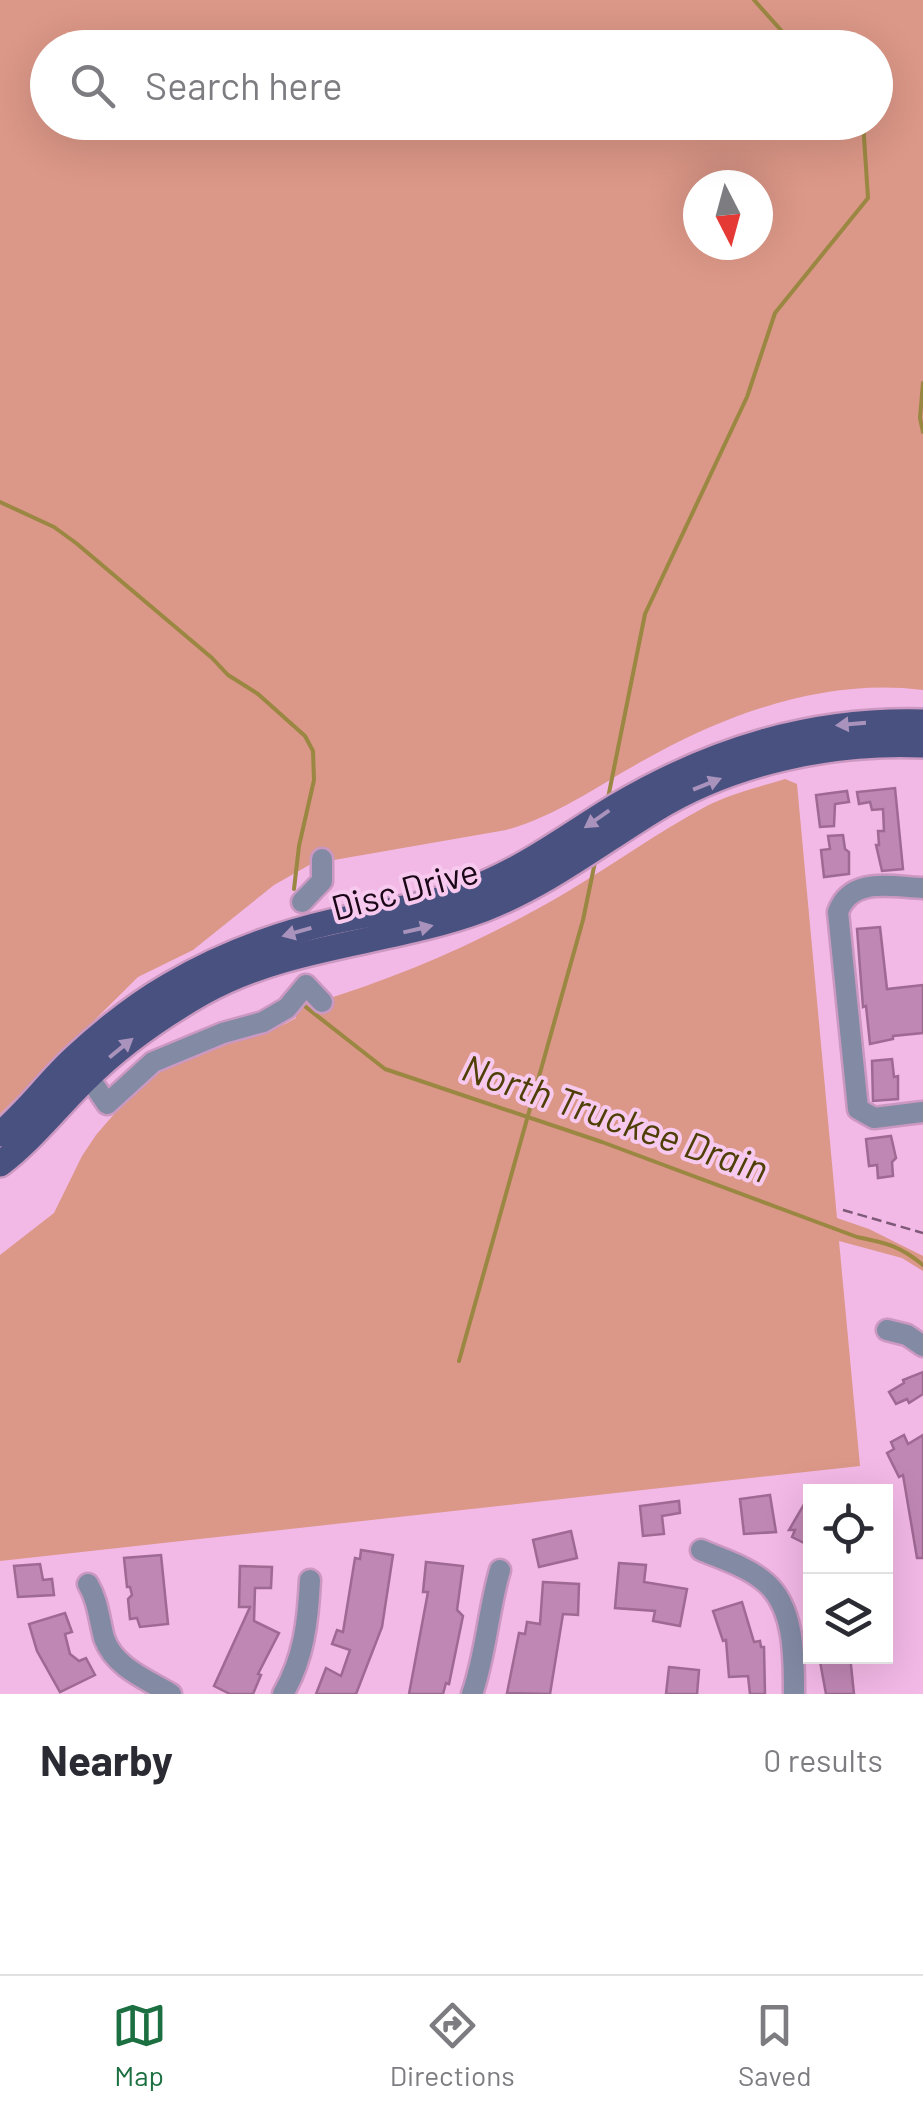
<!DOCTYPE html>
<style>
:root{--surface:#fff;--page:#f2f2f3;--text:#2b2b33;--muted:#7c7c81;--line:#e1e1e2;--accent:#1c6f40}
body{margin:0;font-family:Barlow,sans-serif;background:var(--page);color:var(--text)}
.controls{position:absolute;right:30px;bottom:30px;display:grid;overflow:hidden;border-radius:0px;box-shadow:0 10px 40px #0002}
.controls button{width:90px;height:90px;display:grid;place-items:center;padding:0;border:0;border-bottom:2px solid var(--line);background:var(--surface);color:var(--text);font:50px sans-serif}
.compass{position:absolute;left:683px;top:170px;width:90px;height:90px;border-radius:50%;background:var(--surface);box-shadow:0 10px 40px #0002;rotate:174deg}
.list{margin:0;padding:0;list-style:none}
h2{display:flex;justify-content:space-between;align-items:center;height:130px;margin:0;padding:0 40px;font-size:42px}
h2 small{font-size:32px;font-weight:400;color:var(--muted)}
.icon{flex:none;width:55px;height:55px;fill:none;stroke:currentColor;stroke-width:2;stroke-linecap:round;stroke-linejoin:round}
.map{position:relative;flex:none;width:923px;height:1694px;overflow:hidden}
.search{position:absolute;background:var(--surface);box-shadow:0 10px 40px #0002;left:30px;right:30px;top:30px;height:110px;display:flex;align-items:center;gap:25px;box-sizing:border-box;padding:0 35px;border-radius:55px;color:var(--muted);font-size:38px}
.sheet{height:280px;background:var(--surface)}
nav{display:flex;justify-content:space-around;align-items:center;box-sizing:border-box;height:140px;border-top:2px solid var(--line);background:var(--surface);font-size:28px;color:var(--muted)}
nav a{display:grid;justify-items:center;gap:5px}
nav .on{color:var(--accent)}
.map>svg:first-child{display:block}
</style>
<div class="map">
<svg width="923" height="1694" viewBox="0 0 923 1694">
<rect width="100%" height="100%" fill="#f2b8e6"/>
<g fill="#db9787" fill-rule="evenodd">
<path d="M0,0h923v690c-92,-12 -186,20 -266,63 -50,26 -96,62 -151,77l-195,34 -37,21 -81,65 -55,27 -138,137zM48,48h828v74h-828zM698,185h60v60h-60z"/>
<path d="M785,779l12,5 40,434 32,11 54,27v15l-21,-13 -63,-17 21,225 -860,95v-306l54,-42 28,-57 14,-21 57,-66 132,-45 11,-6v-11l8,-9 10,5c89,-27 173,-64 253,-111 47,-28 91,-60 138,-85 24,-13 54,-20 80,-28z"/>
</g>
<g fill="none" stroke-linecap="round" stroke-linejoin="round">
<g stroke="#9a8742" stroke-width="4">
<polyline points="754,0 797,48"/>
<polyline points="923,383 920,418 923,432"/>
<polyline points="0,502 54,527 76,543 212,658 228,675 258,694 305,736 313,751 314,780 299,846 294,889"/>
<polyline points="608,798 645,614 747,397 775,313 868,198 863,122"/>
<path d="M302,1004l83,65 217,73 255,95c30,6 43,9 66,28"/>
<polyline points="459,1361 583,920 595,862"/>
</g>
</g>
<g fill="#bf87b4" stroke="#9e6993" stroke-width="2.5">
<polygon points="895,788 903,869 882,871 876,845 879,845 878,831 884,831 883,809 872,810 870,802 859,804 857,792"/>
<polygon points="847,791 849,802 835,804 834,826 820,827 816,795"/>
<polygon points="843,835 845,849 849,852 849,874 824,877 821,850 830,849 828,836"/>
<polygon points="880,927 887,989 923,985 923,1033 893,1036 893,1039 870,1044 866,1006 863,1007 857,929"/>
<polygon points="892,1059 894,1077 898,1076 898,1099 873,1101 872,1061"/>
<polygon points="891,1136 896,1158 892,1162 893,1176 878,1178 877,1165 869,1166 866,1139"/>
<polygon points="923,1372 923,1394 909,1403 907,1399 896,1404 889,1392 904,1383 903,1380"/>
<polygon points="904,1435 908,1444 923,1435 923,1558 917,1558 903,1475 899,1477 887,1453 894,1449 891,1442"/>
<polygon points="810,1494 810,1538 806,1544 792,1537 795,1530 789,1530"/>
<polygon points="770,1495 776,1532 744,1534 740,1499"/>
<polygon points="679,1501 680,1513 662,1516 664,1534 643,1536 640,1506"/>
<polygon points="571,1531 577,1558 539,1567 533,1540"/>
<polygon points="361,1550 393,1555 382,1627 356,1694 316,1694 326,1668 341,1676 350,1650 332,1644 337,1630 343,1632 355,1558 360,1559"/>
<polygon points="161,1555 168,1624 140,1627 137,1618 130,1619 128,1599 132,1595 130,1587 127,1587 124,1558"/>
<polygon points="426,1562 463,1566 457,1610 463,1616 449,1684 446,1683 443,1694 409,1694 428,1592 423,1592"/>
<polygon points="619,1563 646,1565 644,1582 687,1589 680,1626 653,1621 655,1611 615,1608"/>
<polygon points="40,1564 43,1580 52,1579 54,1595 18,1597 14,1566"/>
<polygon points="240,1566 272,1567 271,1588 255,1588 254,1621 279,1633 258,1674 261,1675 253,1694 230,1694 214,1686 250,1607 239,1607"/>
<polygon points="543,1582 579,1584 578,1615 563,1614 550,1694 507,1693 519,1633 525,1634 527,1622 540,1624"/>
<polygon points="742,1602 754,1642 760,1641 761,1647 764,1647 765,1694 750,1694 748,1676 729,1677 726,1640 723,1641 713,1611"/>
<polygon points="65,1613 72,1632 65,1634 70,1654 79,1661 86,1658 95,1675 60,1692 37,1651 29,1624"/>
<polygon points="819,1656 850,1656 854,1694 826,1694"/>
<polygon points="669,1667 699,1670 697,1694 666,1694"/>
</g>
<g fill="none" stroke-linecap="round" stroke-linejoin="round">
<defs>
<g id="minor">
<path d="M923,888c-31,-1 -72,-12 -85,24l20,197 16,9 49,-6"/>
<polyline points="302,902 322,881 322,859"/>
<polyline points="88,1076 107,1104 153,1062 223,1033 263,1022 287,1008 306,985 322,1002"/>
<polyline points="887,1330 907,1335 923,1346"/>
<path d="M701,1550c21,9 47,17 64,32 30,25 29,76 29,112"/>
<path d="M88,1584c10,17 11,35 16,54 10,29 42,41 67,56"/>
<path d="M283,1694c21,-36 25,-73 27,-114"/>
<path d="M472,1694c14,-40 16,-83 28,-124"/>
</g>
<g id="major">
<path d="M0,1134c27,-22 48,-52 74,-76 29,-27 61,-53 96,-73 50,-29 104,-50 161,-63 45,-10 89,-14 133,-30 61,-23 97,-52 151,-85 96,-57 196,-88 308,-85"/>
<path d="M0,1164c32,-24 57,-57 86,-85 34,-34 74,-62 116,-86 87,-49 189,-49 282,-84 62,-24 113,-64 170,-99 78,-48 178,-69 269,-65"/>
</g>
</defs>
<use href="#minor" stroke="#cb98c1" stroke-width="25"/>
<use href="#major" stroke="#cb98c1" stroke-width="30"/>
<polyline stroke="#7f5a78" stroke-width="2.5" stroke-dasharray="10 5" stroke-linecap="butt" points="843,1210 923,1233"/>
<use href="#minor" stroke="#838aa4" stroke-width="20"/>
<use href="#major" stroke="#48517f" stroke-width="25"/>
</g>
<defs><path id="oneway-solid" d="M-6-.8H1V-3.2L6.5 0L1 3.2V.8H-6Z" transform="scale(2.5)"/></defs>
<g fill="#a993bc">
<use href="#oneway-solid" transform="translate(851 724) rotate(175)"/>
<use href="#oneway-solid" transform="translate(707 784) rotate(-22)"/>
<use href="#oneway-solid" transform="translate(597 819) rotate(145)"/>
<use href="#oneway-solid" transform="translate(418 929) rotate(-13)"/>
<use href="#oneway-solid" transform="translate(297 932) rotate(164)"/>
<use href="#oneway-solid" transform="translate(121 1048) rotate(-39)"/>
</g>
<g text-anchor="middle" stroke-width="8" stroke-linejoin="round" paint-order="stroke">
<g font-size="35" fill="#190616" stroke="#f8c9ee">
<text transform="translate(405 890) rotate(-15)" y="12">Disc Drive</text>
</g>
<g font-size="38" font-style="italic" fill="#4d3f05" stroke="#f8c9ee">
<text transform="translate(615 1119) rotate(19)" y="13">North Truckee Drain</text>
</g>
</g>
</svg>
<div class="controls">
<button><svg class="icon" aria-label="locate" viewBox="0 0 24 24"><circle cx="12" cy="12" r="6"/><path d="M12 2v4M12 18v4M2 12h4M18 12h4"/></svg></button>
<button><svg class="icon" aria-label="layers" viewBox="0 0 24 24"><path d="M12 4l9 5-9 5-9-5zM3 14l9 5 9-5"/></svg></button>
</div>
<svg class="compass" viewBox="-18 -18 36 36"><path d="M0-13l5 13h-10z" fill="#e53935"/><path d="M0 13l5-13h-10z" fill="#7c7c81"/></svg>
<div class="search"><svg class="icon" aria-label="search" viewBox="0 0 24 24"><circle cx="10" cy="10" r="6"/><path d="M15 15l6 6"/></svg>Search here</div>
</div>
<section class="sheet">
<h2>Nearby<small>0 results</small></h2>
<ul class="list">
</ul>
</section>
<nav>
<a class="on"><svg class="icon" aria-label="map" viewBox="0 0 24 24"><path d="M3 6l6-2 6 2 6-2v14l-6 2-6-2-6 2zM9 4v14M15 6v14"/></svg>Map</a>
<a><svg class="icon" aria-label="directions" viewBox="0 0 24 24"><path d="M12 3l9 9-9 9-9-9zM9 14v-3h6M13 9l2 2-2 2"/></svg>Directions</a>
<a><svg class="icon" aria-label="saved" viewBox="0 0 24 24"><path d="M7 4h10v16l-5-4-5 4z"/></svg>Saved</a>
</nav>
